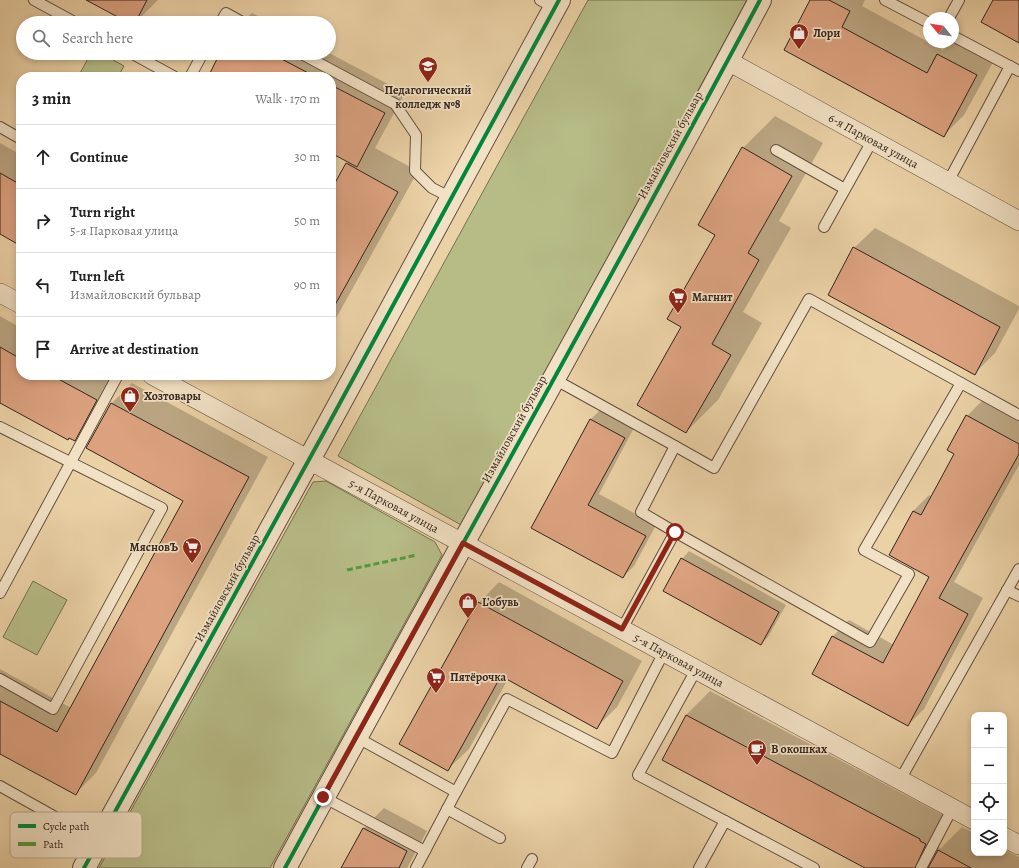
<!DOCTYPE html>
<meta charset="utf-8">
<style>
:root{--surface:#fff;--page:#f2f2f2;--text:#222;--muted:#767676;--line:#e0e0e0}
body{margin:0;font-family:Alegreya,serif;background:var(--page);color:var(--text)}
.controls{position:absolute;right:12px;bottom:12px;display:grid;overflow:hidden;border-radius:8px;box-shadow:0 2px 6px #0003}
.controls button{width:36px;height:36px;display:grid;place-items:center;padding:0;border:0;border-bottom:1px solid var(--line);background:var(--surface);color:var(--text);font:20px sans-serif}
.compass{position:absolute;left:923px;top:12px;width:36px;height:36px;border-radius:50%;background:var(--surface);box-shadow:0 2px 6px #0003;rotate:300deg}
.stop{position:absolute;width:12px;height:12px;margin:-9px;border:3px solid #8f2418;border-radius:50%;background:#fff}
.stop.end{background:#8f2418;border-color:#fff;box-shadow:0 1px 4px #0008}
.list{margin:0;padding:0;list-style:none}
h2{display:flex;justify-content:space-between;align-items:center;height:52px;margin:0;padding:0 16px;font-size:17px}
h2 small{font-size:13px;font-weight:400;color:var(--muted)}
.list li{display:grid;grid-template-columns:26px 1fr auto;gap:12px;align-items:center;box-sizing:border-box;height:64px;padding:0 16px;border-top:1px solid var(--line)}
.list b{display:block;font-size:15px;white-space:nowrap}
.list p{margin:0;font-size:13px;white-space:nowrap;color:var(--muted)}
.list em{font-size:13px;font-style:normal;color:var(--muted)}
.icon{flex:none;width:22px;height:22px;fill:none;stroke:currentColor;stroke-width:2;stroke-linecap:round;stroke-linejoin:round}
.map{position:relative;flex:none;width:1019px;height:868px;overflow:hidden}
.search{position:absolute;background:var(--surface);box-shadow:0 2px 6px #0003;left:16px;top:16px;width:320px;height:44px;display:flex;align-items:center;gap:10px;box-sizing:border-box;padding:0 14px;border-radius:22px;color:var(--muted);font-size:15px}
.panel{position:absolute;background:var(--surface);box-shadow:0 2px 6px #0003;left:16px;top:72px;width:320px;height:308px;border-radius:16px}
.map>svg:first-child{display:block}
</style>
<div class="map">
<svg width="1019" height="868" viewBox="0 0 1019 868">
<rect width="100%" height="100%" fill="#ebd1a6"/>
<filter id="stains"><feTurbulence type="fractalNoise" baseFrequency=".005" numOctaves="4"/><feColorMatrix values="0 0 0 0 .2 0 0 0 0 .09 0 0 0 0 .02 0 0 0 .5 -.17"/></filter>
<radialGradient id="worn" r=".72"><stop offset=".6" stop-color="#630" stop-opacity="0"/><stop offset="1" stop-color="#630" stop-opacity=".3"/></radialGradient>
<g fill="#b7bc87" stroke="#757052">
<polygon points="588,0 747,0 463,526 338,456"/>
<polygon points="91,53 101,53 124,66 118,77 78,77"/>
<polygon points="326,481 435,542 442,555 270,868 99,868 313,482"/>
<polygon points="33,581 67,600 37,655 3,637"/>
</g>
<g fill="#0003">
<polygon points="88,0 158,0 135,23 131,23"/>
<polygon points="812,0 865,0 862,6 943,50 951,42 953,42 953,40 997,55 964,115 944,135"/>
<polygon points="252,13 272,23 242,23"/>
<polygon points="221,53 329,53 405,93 375,148 418,171 335,320 331,324 331,192 349,161 331,152 331,77 209,77"/>
<polygon points="775,116 823,143 779,221 791,228 743,312 762,323 718,400 686,432 683,326 717,234 743,148"/>
<polygon points="0,143 21,155 21,245 0,233"/>
<polygon points="875,228 1019,306 1019,309 995,353 974,374 854,248"/>
<polygon points="0,316 21,328 21,375 108,375 117,380 95,420 74,440 70,438 68,439 0,402"/>
<polygon points="132,383 268,457 96,773 76,793 0,752 0,669 71,708 185,500 87,447 112,403"/>
<polygon points="983,400 1019,420 1019,465 954,582 983,598 924,709 908,725 813,673 833,636 849,620 894,645 931,577 913,511 929,495 932,497 956,454 967,416"/>
<polygon points="602,408 635,426 599,494 656,525 634,566 623,577 532,527 591,419"/>
<polygon points="689,551 786,605 768,637 761,644 682,559"/>
<polygon points="499,582 642,661 617,707 597,727 508,679 469,749 448,769 479,603"/>
<polygon points="710,691 943,815 938,841 939,847 940,849 962,827 974,833 974,853 1004,853 1004,849 1019,857 1019,868 867,868 663,760 686,715"/>
<polygon points="384,808 427,831 407,868 343,868 364,828"/>
</g>
<g fill="#dca280" stroke="#33241e">
<polygon points="86,0 147,0 135,23 129,23"/>
<polygon points="810,0 829,0 850,11 842,27 927,73 937,54 977,75 944,137 784,50"/>
<polygon points="993,0 1019,0 1019,43 981,22"/>
<polygon points="220,53 270,53 316,77 208,77"/>
<polygon points="331,85 385,113 357,167 331,153"/>
<polygon points="742,147 792,176 748,253 759,260 712,344 731,355 686,433 637,405 681,327 667,319 715,235 698,225"/>
<polygon points="346,163 398,192 331,312 331,190"/>
<polygon points="0,173 21,185 21,246 0,234"/>
<polygon points="853,247 1000,327 975,375 828,295"/>
<polygon points="0,347 21,359 21,375 51,375 97,400 75,441 69,438 68,440 0,403"/>
<polygon points="111,403 249,477 76,795 0,754 0,701 57,732 183,501 86,448"/>
<polygon points="966,415 1019,444 1019,454 939,598 968,614 908,726 812,674 832,636 883,663 929,577 889,555 913,511 921,515 954,454 947,450"/>
<polygon points="590,419 625,438 588,505 646,536 623,578 531,528"/>
<polygon points="681,558 779,612 761,645 663,591"/>
<polygon points="478,602 623,681 597,729 501,676 448,771 399,744"/>
<polygon points="686,715 920,839 920,841 926,844 915,868 865,868 662,760"/>
<polygon points="363,828 407,851 399,868 341,868"/>
<polygon points="938,850 971,868 928,868"/>
</g>
<g fill="none" stroke-linecap="round" stroke-linejoin="round">
<defs>
<g id="service">
<polyline points="34,0 76,23"/>
<polyline points="540,0 555,8"/>
<polyline points="885,0 929,23"/>
<polyline points="949,18 959,0"/>
<polyline points="220,23 226,13 244,23"/>
<polyline points="953,36 1019,71"/>
<polyline points="131,53 175,77"/>
<polyline points="300,53 395,104 416,135 415,171 432,188 452,198"/>
<polyline points="190,77 203,53"/>
<polyline points="0,127 21,139"/>
<polyline points="776,150 845,189"/>
<polyline points="948,182 1010,66"/>
<polyline points="824,227 872,141"/>
<polyline points="554,379 675,446 641,512 675,532 622,629"/>
<polyline points="961,383 1019,415"/>
<polyline points="0,427 162,508 53,709 0,679"/>
<polyline points="675,446 714,468 809,299 961,383 864,550 909,574 870,642 675,532"/>
<polyline points="1007,590 1019,596"/>
<polyline points="0,593 118,375"/>
<polyline points="696,670 638,775 814,868"/>
<polyline points="356,737 456,792 416,868"/>
<polyline points="900,780 1019,569"/>
<polyline points="0,786 66,823 96,847"/>
<polyline points="456,792 507,699 612,753 664,652"/>
<polyline points="323,797 425,851"/>
<polyline points="447,809 500,838"/>
<polyline points="527,868 532,859"/>
<polyline points="699,868 725,821"/>
<polyline points="921,868 952,809"/>
</g>
<g id="minor">
<path id="s1" d="M728,61l291,160"/>
<polyline points="0,293 21,304"/>
<path id="s2" d="M152,375l822,445"/>
<polyline points="1004,837 1019,845"/>
</g>
<g id="tertiary">
<polyline points="84,868 322,436 559,0"/>
<path d="M285,868c157,-290 320,-577 475,-868"/>
</g>
</defs>
<use href="#service" stroke="#614f40" stroke-width="12"/>
<use href="#minor" stroke="#614f40" stroke-width="20"/>
<use href="#tertiary" stroke="#614f40" stroke-width="24"/>
<use href="#service" stroke="#f2e1c5" stroke-width="10"/>
<use href="#minor" stroke="#f2e1c5" stroke-width="19"/>
<use href="#tertiary" stroke="#f2e1c5" stroke-width="22"/>
<polyline stroke="#519b3f" stroke-width="3" stroke-dasharray="6 3" stroke-linecap="butt" points="347,570 417,555"/>
<defs>
<g id="cycleway">
<polyline points="84,868 322,436 559,0"/>
<path d="M285,868c157,-290 320,-577 475,-868"/>
</g>
</defs>
<use href="#cycleway" stroke="#f2e1c5" stroke-width="6"/>
<use href="#cycleway" stroke="#00873e" stroke-width="4"/>
</g>
<g fill="none" stroke-linecap="round" stroke-linejoin="round">
<polyline stroke="#8f2418" stroke-width="5" points="323,797 463,543 622,629 675,532"/>
</g>
<defs>
<symbol id="shop-pin" viewBox="-11 -11 22 30"><path d="M0 17L-7.5 6A9.5 9.5 0 1 1 7.5 6Z" fill="#8f2418" stroke="#f2e1c5"/><path d="M-5-2.5h2.3a2.7 3.5 0 0 1 5.4 0H5L5.5 6h-11ZM-1.5-2.5h3a1.5 2.3 0 0 0-3 0Z" fill="#fff"/></symbol>
<symbol id="university-pin" viewBox="-11 -11 22 30"><path d="M0 17L-7.5 6A9.5 9.5 0 1 1 7.5 6Z" fill="#8f2418" stroke="#f2e1c5"/><path d="M0-5L7-2L0 1L-7-2ZM-4 1L0 2.5L4 1V4Q0 6-4 4Z" fill="#fff"/></symbol>
<symbol id="supermarket-pin" viewBox="-11 -11 22 30"><path d="M0 17L-7.5 6A9.5 9.5 0 1 1 7.5 6Z" fill="#8f2418" stroke="#f2e1c5"/><path d="M-6-5.5h2.5l.6 2H6L4.5 2H-2.5L-4.4-4H-6ZM-1.5 3.2a1.3 1.3 0 1 0 .1 0ZM3 3.2a1.3 1.3 0 1 0 .1 0Z" fill="#fff"/></symbol>
<symbol id="cafe-pin" viewBox="-11 -11 22 30"><path d="M0 17L-7.5 6A9.5 9.5 0 1 1 7.5 6Z" fill="#8f2418" stroke="#f2e1c5"/><path d="M-5.5-4.5H6V0H3Q3 3.5 0 3.5H-2.5Q-5.5 3.5-5.5 0ZM3-3.2v2h1.7v-2ZM-6 4.5H4V6H-6Z" fill="#fff"/></symbol>
</defs>
<g fill-rule="evenodd">
<use href="#shop-pin" x="788" y="22" width="22" height="30"/>
<use href="#university-pin" x="417" y="55" width="22" height="30"/>
<use href="#supermarket-pin" x="667" y="286" width="22" height="30"/>
<use href="#shop-pin" x="119" y="385" width="22" height="30"/>
<use href="#supermarket-pin" x="181" y="536" width="22" height="30"/>
<use href="#shop-pin" x="457" y="591" width="22" height="30"/>
<use href="#supermarket-pin" x="425" y="666" width="22" height="30"/>
<use href="#cafe-pin" x="746" y="738" width="22" height="30"/>
</g>
<g text-anchor="middle" stroke-width="3.5" stroke-linejoin="round" paint-order="stroke">
<g font-size="12" font-weight="bold" fill="#33241e" stroke="#f2e1c5" text-anchor="start">
<text x="813" y="37">Лори</text>
<text x="428" y="94" text-anchor="middle">Педагогический<tspan x="428" dy="14">колледж №8</tspan></text>
<text x="692" y="301">Магнит</text>
<text x="144" y="400">Хозтовары</text>
<text x="178" y="551" text-anchor="end">МясновЪ</text>
<text x="482" y="606">L'обувь</text>
<text x="450" y="681">Пятёрочка</text>
<text x="771" y="753">В окошках</text>
</g>
<g font-size="12" fill="#33241e" stroke="#f2e1c5">
<text dy="4" stroke="none"><textPath href="#s1" startOffset="166">6-я Парковая улица</textPath></text>
<text transform="translate(670 145) rotate(-61)" y="4">Измайловский бульвар</text>
<text transform="translate(514 429) rotate(-61)" y="4">Измайловский бульвар</text>
<text dy="4" stroke="none"><textPath href="#s2" startOffset="275">5-я Парковая улица</textPath></text>
<text transform="translate(227 588) rotate(-61)" y="4">Измайловский бульвар</text>
<text dy="4" stroke="none"><textPath href="#s2" startOffset="599">5-я Парковая улица</textPath></text>
</g>
</g>
<rect x="10" y="812" width="132" height="46" rx="6" fill="#f2e1c5" stroke="#b9a893" stroke-width="1"/>
<rect x="18" y="824" width="18" height="4" fill="#00873e"/>
<rect x="18" y="842" width="18" height="4" fill="#519b3f"/>
<g font-size="11" fill="#33241e">
<text x="43" y="830">Cycle path</text>
<text x="43" y="848">Path</text>
</g>
<rect width="100%" height="100%" filter="url(#stains)"/>
<rect width="100%" height="100%" fill="url(#worn)"/>
</svg>
<div class="controls">
<button>+</button>
<button>−</button>
<button><svg class="icon" aria-label="locate" viewBox="0 0 24 24"><circle cx="12" cy="12" r="6"/><path d="M12 2v4M12 18v4M2 12h4M18 12h4"/></svg></button>
<button><svg class="icon" aria-label="layers" viewBox="0 0 24 24"><path d="M12 4l9 5-9 5-9-5zM3 14l9 5 9-5"/></svg></button>
</div>
<svg class="compass" viewBox="-18 -18 36 36"><path d="M0-13l5 13h-10z" fill="#e53935"/><path d="M0 13l5-13h-10z" fill="#767676"/></svg>
<div class="stop" style="left:675px;top:532px"></div>
<div class="stop end" style="left:323px;top:797px"></div>
<div class="search"><svg class="icon" aria-label="search" viewBox="0 0 24 24"><circle cx="10" cy="10" r="6"/><path d="M15 15l6 6"/></svg>Search here</div>
<section class="panel">
<h2>3 min<small>Walk · 170 m</small></h2>
<ul class="list">
<li><svg class="icon" aria-label="ahead" viewBox="0 0 24 24"><path d="M12 20V5M6 11l6-6 6 6"/></svg><div><b>Continue</b></div><em>30 m</em></li>
<li><svg class="icon" aria-label="right" viewBox="0 0 24 24"><path d="M7 20v-9h11M14 6l5 5-5 5"/></svg><div><b>Turn right</b><p>5-я Парковая улица</p></div><em>50 m</em></li>
<li><svg class="icon" aria-label="left" viewBox="0 0 24 24"><path d="M17 20v-9H6M10 6l-5 5 5 5"/></svg><div><b>Turn left</b><p>Измайловский бульвар</p></div><em>90 m</em></li>
<li><svg class="icon" aria-label="arrive" viewBox="0 0 24 24"><path d="M6 21V4h12l-3 4 3 4H6"/></svg><div><b>Arrive at destination</b></div></li>
</ul>
</section>
</div>
